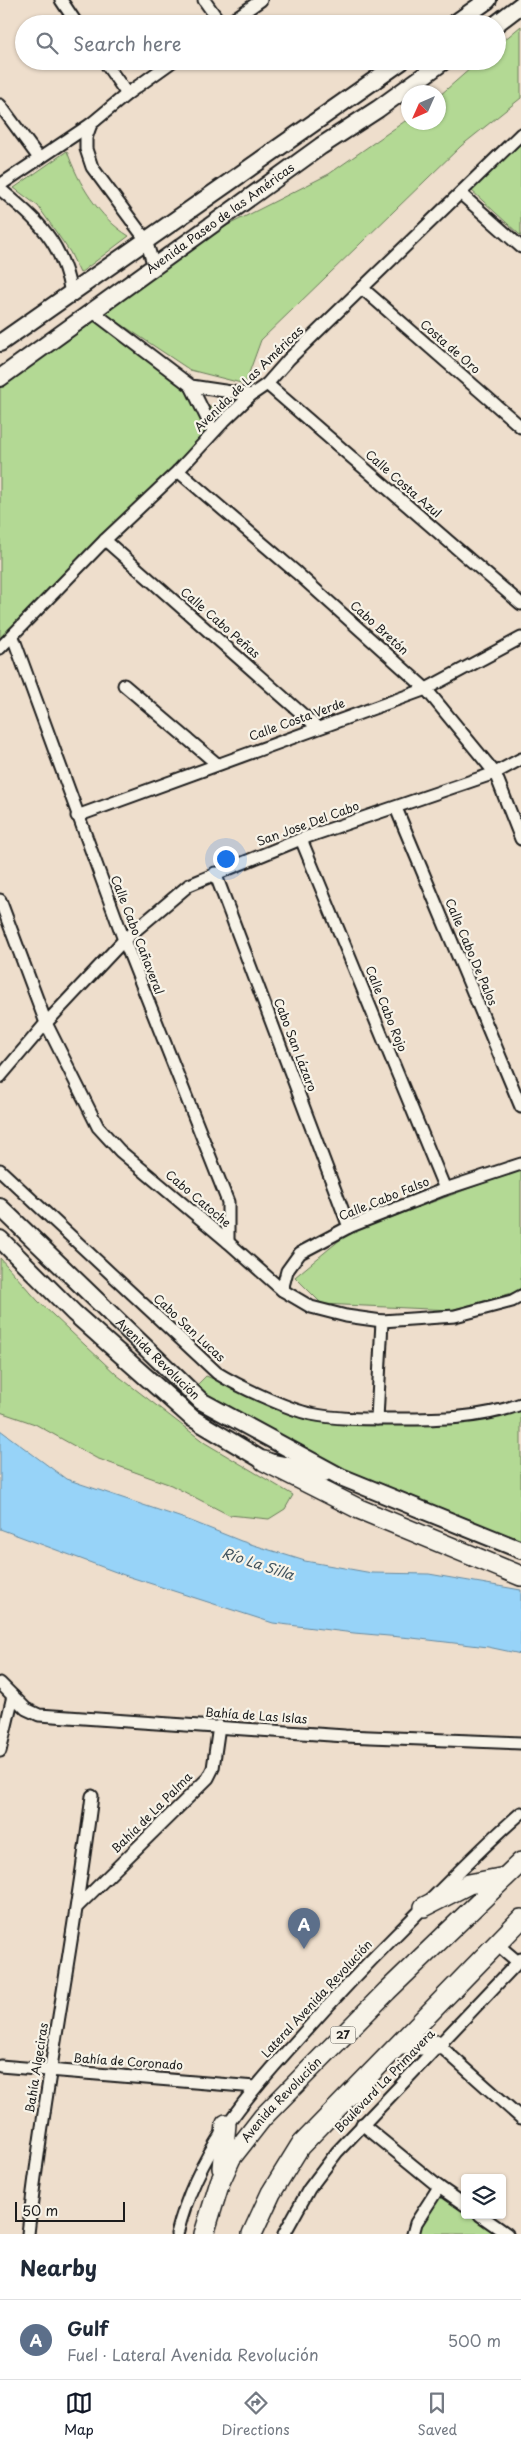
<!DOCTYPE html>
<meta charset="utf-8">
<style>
:root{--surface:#fff;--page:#f6f6f7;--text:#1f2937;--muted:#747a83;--line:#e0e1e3;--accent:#111827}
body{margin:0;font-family:"Playpen Sans",sans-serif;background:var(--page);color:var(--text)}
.controls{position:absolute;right:15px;bottom:15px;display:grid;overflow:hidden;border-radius:5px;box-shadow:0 1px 4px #0004}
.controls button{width:45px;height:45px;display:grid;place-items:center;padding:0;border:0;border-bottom:1px solid var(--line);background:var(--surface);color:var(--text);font:25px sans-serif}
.compass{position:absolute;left:401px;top:85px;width:45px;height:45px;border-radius:50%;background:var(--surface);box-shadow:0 1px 4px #0004;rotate:225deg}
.scale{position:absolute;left:15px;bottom:12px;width:110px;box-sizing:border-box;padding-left:5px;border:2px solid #1c1c1c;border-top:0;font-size:14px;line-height:18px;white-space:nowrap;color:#1c1c1c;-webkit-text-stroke:4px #f7f3e8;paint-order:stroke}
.you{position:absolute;left:225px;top:858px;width:18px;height:18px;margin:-12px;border:4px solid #fff;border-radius:50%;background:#1a73e8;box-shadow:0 0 0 8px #1a73e833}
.badge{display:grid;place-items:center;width:32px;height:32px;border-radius:50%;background:var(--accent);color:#fff;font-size:16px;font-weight:700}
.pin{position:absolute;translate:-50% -41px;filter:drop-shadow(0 1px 2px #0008)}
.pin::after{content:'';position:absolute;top:26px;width:18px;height:15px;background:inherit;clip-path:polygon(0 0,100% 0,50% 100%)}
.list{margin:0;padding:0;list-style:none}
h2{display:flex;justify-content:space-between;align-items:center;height:65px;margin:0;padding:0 20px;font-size:21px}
h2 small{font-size:16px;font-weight:400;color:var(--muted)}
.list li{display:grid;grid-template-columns:32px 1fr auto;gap:15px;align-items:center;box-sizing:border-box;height:80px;padding:0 20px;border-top:1px solid var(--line)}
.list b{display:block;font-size:19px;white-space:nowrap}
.list p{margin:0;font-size:16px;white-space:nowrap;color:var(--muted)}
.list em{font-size:16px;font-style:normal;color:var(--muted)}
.icon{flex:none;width:28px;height:28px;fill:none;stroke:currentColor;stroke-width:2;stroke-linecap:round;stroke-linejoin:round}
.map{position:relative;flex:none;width:521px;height:2234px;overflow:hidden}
.search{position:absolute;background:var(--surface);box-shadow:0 1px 4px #0004;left:15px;right:15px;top:15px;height:55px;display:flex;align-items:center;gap:12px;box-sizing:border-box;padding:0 18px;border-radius:28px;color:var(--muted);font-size:19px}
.sheet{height:145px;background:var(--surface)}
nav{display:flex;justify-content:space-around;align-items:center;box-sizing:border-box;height:70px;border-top:1px solid var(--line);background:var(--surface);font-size:14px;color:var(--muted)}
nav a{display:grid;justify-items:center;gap:2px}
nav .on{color:var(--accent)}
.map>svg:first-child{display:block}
</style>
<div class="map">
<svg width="521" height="2234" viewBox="0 0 521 2234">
<rect width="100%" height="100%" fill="#eedecc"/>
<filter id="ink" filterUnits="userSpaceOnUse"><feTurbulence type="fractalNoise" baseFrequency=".02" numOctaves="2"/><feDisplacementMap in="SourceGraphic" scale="10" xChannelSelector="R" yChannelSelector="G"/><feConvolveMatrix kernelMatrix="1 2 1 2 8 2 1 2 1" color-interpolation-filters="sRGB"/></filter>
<g filter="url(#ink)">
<g fill="#b3d994" stroke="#687a58">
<polygon points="521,26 521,98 461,146 261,340 245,384 190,370 100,310 177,251 329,174 408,119 408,122 438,122 439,96 479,61 497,61 497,46"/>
<polygon points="521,141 521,236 471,190"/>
<path d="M67,151c11,32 32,67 62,85l-49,37 -10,-21 -32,-46 -24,-18z"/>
<polygon points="89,311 224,418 0,642 0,375"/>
<polygon points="521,1169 521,1287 516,1292 451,1310 322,1304 295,1277 347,1234"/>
<polygon points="0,1258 38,1301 117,1375 205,1443 293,1495 285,1509 269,1519 229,1515 171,1485 96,1458 35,1424 0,1412"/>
<polygon points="206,1376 315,1419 453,1423 521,1407 521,1541 482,1533 342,1476 187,1395"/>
<polygon points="439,2187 465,2205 465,2215 480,2215 507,2234 413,2234"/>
</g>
<polygon fill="#97d3f8" stroke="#668aa0" points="0,1430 66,1479 191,1521 241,1541 305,1561 372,1573 429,1574 521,1590 521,1654 488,1647 412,1638 354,1633 273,1623 124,1575 0,1529"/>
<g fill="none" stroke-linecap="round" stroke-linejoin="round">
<defs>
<g id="street">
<polyline points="61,0 77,24"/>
<polyline points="204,0 221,24"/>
<polyline points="227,24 261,0"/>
<polyline points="104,61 127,94"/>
<polyline points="0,105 39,158"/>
<polyline points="91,124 86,138 86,149 92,167 146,240 154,267"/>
<polyline points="0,185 91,124 127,94 173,61"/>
<path d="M0,189c38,32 62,52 71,104"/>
<polyline points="461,194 521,247"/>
<polyline points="362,288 521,427"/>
<polyline points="92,311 191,386 251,395"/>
<polyline points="267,384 521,604"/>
<polyline points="191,386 213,431"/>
<polyline points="178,471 297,573 426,689 495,773 521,839"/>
<polyline points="105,540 317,727"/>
<polyline points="13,637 124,940 228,1202 228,1242"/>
<polyline points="0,648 105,540 178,471 225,420 251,395 267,384 289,359 521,134"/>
<polyline points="124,685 217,764"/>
<polyline points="396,808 521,1107"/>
<polyline points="77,816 426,689 521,638"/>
<polyline points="301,839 445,1189"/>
<polyline points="215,873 349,1227"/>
<polyline points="0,900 46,1023 98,1127 120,1151 228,1242 282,1290 311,1307 346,1316 382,1321 455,1316 512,1301 521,1296"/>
<polyline points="0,1077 46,1023 124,940 189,885 301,839 495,773 521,759"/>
<path d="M0,1170l217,203c21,13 70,36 94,41 24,5 50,5 75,5 46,0 92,1 135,-15"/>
<polyline points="282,1290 287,1271 300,1253 349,1227 445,1189 521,1164"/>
<polyline points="377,1419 382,1321"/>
<polyline points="0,1683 26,1709 39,1715 345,1736 521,1743"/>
<polyline points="0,1751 13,1696"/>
<polyline points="78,1906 208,1778 213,1768 219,1726"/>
<polyline points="498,1945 518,1962"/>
<polyline points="439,2045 521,2118"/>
<polyline points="0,2066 255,2087"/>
<polyline points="362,2124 439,2187 465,2205"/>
<polyline points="480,2215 507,2234"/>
<path d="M28,2234c16,-147 46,-292 64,-438"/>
<path d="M177,2234c20,-81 68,-137 123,-197 31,-35 63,-69 96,-102 41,-41 81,-84 125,-122"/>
<polyline points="284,2234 309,2189 337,2152 521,1959"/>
<polyline points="413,2234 416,2223 439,2187"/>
</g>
<g id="secondary">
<polyline points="454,24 488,0"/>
<polyline points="496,24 521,5"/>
<polyline points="0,343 402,61"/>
<path id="s1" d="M0,378l321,-232 57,-37 66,-48"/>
<path id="s2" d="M0,1207l201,194 140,76 180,73"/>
<polyline points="0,1239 74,1313 192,1418 264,1461 324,1473"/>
</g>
<g id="primary">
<polyline points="264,1461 359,1509 521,1576"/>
<polyline points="424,1907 469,1884 505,1877"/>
<polyline points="400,2045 439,2045"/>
<polyline points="222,2168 226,2124"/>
<path id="s3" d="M204,2234l16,-52 11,-24 32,-41 124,-126 134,-129"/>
<polyline points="252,2234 271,2193 300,2146 521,1919"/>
</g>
</defs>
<use href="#street" stroke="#1c1c1c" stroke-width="15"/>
<use href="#secondary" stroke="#1c1c1c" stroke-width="20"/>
<use href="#primary" stroke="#1c1c1c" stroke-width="22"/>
<use href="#street" stroke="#f7f3e8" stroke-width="11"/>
<use href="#secondary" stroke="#f7f3e8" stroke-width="16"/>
<use href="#primary" stroke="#f7f3e8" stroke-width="19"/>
</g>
</g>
<g text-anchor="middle" stroke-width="4.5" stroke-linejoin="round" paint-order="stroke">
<rect fill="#f7f3e8" stroke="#5e5c59" stroke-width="1" x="330.5" y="2026.5" width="25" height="17" rx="4"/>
<g font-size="11" font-weight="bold" fill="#1c1c1c">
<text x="343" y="2039">27</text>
</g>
<g font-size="12" fill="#1c1c1c" stroke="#f7f3e8">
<text dy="4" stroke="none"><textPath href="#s1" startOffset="272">Avenida Paseo de las Américas</textPath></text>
<text transform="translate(450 347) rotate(41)" y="4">Costa de Oro</text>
<text transform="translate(249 379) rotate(-44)" y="4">Avenida de Las Américas</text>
<text transform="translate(403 484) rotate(41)" y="4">Calle Costa Azul</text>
<text transform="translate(220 623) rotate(41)" y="4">Calle Cabo Peñas</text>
<text transform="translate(379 628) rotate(42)" y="4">Cabo Bretón</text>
<text transform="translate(297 720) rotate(-20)" y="4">Calle Costa Verde</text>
<text transform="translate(308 824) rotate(-20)" y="4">San Jose Del Cabo</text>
<text transform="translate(137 935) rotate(69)" y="4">Calle Cabo Cañaveral</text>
<text transform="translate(471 952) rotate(67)" y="4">Calle Cabo De Palos</text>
<text transform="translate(386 1009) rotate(68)" y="4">Calle Cabo Rojo</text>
<text transform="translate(295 1045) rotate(69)" y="4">Cabo San Lázaro</text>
<text transform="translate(198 1199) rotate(40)" y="4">Cabo Catoche</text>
<text transform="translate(384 1199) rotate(-22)" y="4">Calle Cabo Falso</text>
<text transform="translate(189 1328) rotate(43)" y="4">Cabo San Lucas</text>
<text dy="4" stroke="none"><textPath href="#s2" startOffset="219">Avenida Revolución</textPath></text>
<text transform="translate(256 1716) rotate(4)" y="4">Bahía de Las Islas</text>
<text transform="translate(152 1813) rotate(-45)" y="4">Bahía de La Palma</text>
<text transform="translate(317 1999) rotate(-47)" y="4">Lateral Avenida Revolución</text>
<text transform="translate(128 2062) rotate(4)" y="4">Bahía de Coronado</text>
<text transform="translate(37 2068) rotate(-81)" y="4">Bahía Algeciras</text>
<text transform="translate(385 2081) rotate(-46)" y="4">Boulevard La Primavera</text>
<text dy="4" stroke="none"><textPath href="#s3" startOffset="158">Avenida Revolución</textPath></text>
</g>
<g font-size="14" font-style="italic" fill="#41535e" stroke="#f7f3e8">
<text transform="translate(258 1564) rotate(18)" y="5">Río La Silla</text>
</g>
</g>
</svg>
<div class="controls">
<button><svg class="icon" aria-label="layers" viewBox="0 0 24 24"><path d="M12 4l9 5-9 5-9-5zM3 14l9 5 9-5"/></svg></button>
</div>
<svg class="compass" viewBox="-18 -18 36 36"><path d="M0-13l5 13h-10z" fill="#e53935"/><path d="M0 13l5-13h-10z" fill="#747a83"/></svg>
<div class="scale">50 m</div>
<div class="you"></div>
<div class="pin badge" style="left:304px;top:1949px;background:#5c6f8a">A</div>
<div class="search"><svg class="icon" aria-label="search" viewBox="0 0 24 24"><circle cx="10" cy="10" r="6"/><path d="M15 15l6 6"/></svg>Search here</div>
</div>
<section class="sheet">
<h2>Nearby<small></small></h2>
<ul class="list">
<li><span class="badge" style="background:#5c6f8a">A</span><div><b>Gulf</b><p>Fuel · Lateral Avenida Revolución</p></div><em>500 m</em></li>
</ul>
</section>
<nav>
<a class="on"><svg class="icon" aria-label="map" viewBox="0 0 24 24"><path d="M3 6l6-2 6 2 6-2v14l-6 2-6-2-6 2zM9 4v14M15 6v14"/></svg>Map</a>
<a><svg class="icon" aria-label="directions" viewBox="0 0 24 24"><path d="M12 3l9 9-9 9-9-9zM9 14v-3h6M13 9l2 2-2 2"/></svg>Directions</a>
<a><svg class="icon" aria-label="saved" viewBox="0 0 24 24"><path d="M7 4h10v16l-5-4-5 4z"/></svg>Saved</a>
</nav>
